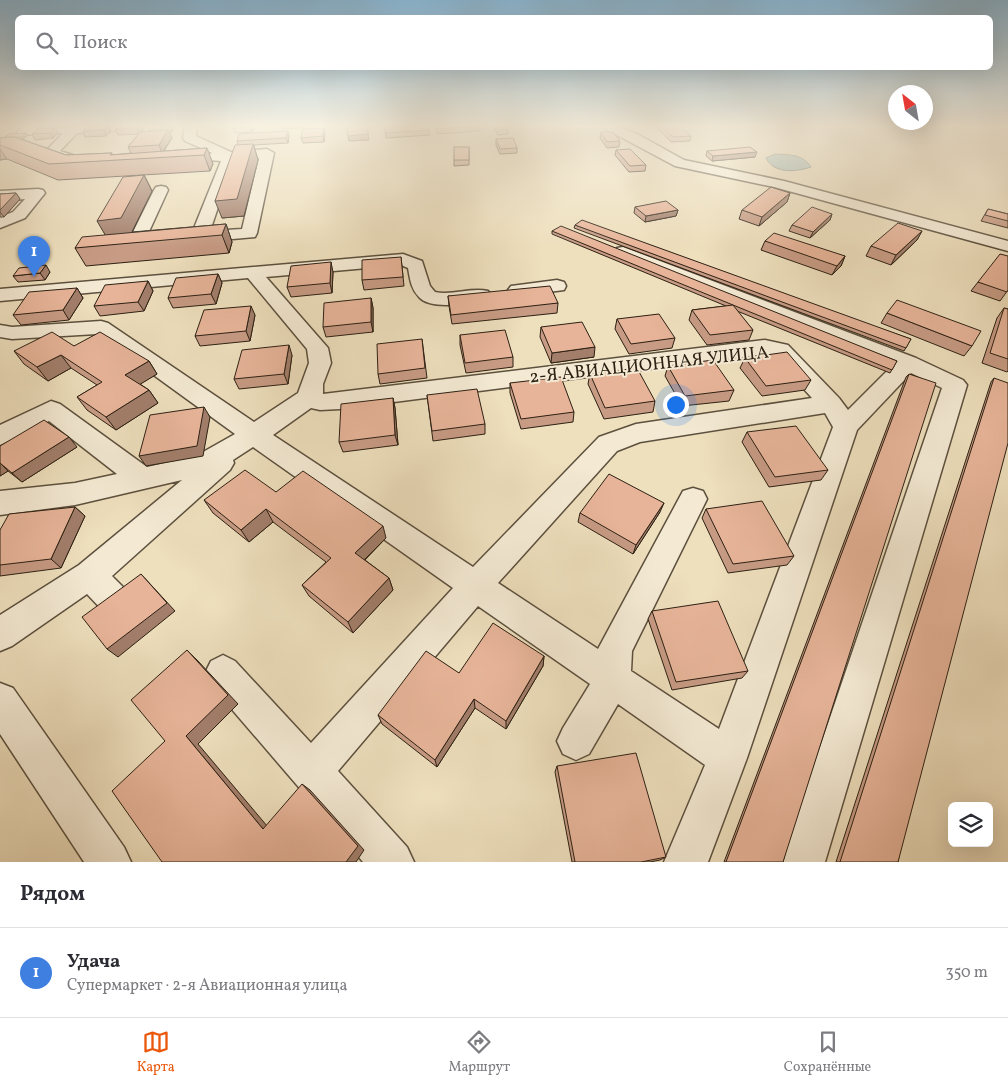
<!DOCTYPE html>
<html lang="ru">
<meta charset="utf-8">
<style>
:root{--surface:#fff;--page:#f7f7f7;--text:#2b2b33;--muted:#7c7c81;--line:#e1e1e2;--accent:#ea580c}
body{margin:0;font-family:Vollkorn,serif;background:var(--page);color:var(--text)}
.controls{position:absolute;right:15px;bottom:15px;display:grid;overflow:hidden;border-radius:8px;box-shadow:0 5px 20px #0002}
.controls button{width:45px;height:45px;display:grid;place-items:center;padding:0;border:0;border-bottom:1px solid var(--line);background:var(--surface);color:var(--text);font:25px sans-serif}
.compass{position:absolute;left:888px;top:85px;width:45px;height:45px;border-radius:50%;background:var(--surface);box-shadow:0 5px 20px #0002;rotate:329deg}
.you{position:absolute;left:675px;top:404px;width:18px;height:18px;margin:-12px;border:4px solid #fff;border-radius:50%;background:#1a73e8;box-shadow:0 0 0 8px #1a73e833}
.badge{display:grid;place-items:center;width:32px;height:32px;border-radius:50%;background:var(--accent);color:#fff;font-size:16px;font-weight:700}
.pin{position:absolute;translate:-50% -41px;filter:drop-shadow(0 1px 2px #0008)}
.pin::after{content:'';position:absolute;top:26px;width:18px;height:15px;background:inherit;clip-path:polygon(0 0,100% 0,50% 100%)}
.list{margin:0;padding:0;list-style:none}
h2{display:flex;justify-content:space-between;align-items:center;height:65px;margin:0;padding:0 20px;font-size:21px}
h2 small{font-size:16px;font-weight:400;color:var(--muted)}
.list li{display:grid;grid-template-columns:32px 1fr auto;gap:15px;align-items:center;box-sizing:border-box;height:90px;padding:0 20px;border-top:1px solid var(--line)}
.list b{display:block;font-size:19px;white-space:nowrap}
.list p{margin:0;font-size:16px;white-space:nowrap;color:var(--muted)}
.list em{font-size:16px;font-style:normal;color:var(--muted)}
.icon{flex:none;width:28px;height:28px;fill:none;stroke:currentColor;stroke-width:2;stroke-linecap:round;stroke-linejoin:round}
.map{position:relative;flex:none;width:1008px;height:862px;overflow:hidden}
.search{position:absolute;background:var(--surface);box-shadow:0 5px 20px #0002;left:15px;right:15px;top:15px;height:55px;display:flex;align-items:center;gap:12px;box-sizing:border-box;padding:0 18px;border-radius:8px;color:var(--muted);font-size:19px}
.sheet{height:155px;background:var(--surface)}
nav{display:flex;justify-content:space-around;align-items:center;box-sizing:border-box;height:70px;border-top:1px solid var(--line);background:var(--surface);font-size:14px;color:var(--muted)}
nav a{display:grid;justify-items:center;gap:2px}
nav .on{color:var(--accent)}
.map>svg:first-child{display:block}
</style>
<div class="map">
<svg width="1008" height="862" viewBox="0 0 1008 862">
<rect width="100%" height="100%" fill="#eedfbd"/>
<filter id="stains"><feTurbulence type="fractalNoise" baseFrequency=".004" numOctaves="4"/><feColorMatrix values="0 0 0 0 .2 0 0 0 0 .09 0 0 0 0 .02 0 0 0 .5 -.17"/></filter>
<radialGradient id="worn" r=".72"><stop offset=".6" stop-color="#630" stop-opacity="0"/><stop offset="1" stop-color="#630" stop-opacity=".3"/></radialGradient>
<path fill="#9cbbb9" stroke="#6f7d77" d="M775,154c14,1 28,0 36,13 -15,5 -37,7 -45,-9z"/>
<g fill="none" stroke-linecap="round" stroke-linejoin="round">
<defs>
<g id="minor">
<polygon points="23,126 36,126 35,128 136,126 130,130 77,133 60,151 85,159 87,162 85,165 80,166 46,156 44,153 63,133 19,135 17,132"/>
<path d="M185,126h12l-1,10 35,16 36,-3 7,4 -17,80 -2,4 -56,5 -10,-1 -2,-4 5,-4 29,-72 -14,-1 -2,-3 7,-4 -27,-12 -2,-3zM259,158l-17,71 -32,2 24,-71z"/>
<polygon points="600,126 616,126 639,135 684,160 784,181 1008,241 1008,251 774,187 675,166"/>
<polygon points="161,186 166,187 168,190 147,236 163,237 165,241 163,245 136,247 130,246 128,242 154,190 156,187"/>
<polygon points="38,189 43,190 45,193 25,218 0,228 0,217 13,212 25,199 0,201 0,191"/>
<path d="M623,247l293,111 47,22 4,5 -142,477h-44l161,-474 -31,-15 -54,57 -110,328 -39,104h-44l41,-97 -87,-61 -29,50 -13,6 -13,-6 -6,-13 6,-13 27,-44 -112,-78 -140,165 69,76 7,15h-51l-152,-177 -6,-12 6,-12 12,-6 12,6 76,82 142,-155 -200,-141 -20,13 1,3 -4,7 -118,106 15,15 5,11 -5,11 -11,4 -11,-4 -18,-19 -75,52 -12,5v-36l79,-50 103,-85 -107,25 -75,10v-24l75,-8 42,-9 -68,-53 -49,24v-20l51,-24 9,3 87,63 49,-11 39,-22 -138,-100 -85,5 -12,-2v-12l12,2 89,-6 7,2 146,99 44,-29 11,-30 -2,-14 -59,-71 -248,23v-12l403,-35 19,7 8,25 5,6c17,4 35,-5 53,-1l3,4 -3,4c-16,4 -57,12 -69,-2 -8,-8 -9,-18 -11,-29l-7,-3 -135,12 62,71 3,15 -8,21v10l442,-54 23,5 51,53 9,12 45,-45 -276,-109 -3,-4 3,-4zM765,354l8,1 39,43 -176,26 -37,13 -126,130 -200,-132 38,-27 9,2 20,-1zM825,413l8,14 -114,302 -88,-58 1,-20 75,-152 -4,-8 -10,-3 -10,3 -85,158 -100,-66 119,-132 23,-9z"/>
<polygon points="557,280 564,282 566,286 564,290 518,296 511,294 508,290 511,286"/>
<polygon points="0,683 13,688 124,847 131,862 84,862 0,734"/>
</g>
</defs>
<use href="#minor" stroke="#5c503e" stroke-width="3"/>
<use href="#minor" fill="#f4ead4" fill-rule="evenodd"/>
</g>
<g fill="#c79b84" stroke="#2c2013">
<polygon points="118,126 143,126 144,128 141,132 150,131 149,127 150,126 175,126 172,132 169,132 172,138 164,151 207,148 213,164 210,171 58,180 7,159 0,160 0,138 26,133 28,135 23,139 22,139 66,155 112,153 112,155 131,153 128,147 139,134 118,135 115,129"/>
<polygon points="255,126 252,132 235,133 233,128"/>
<polygon points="281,126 301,126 301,128 282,129"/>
<polygon points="435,126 480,126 480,131 437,134"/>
<polygon points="493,126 506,126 508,129 508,134 498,135"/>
<polygon points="657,126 680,126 691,136 690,141 671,142 657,128"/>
<polygon points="385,127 429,130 430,135 386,138"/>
<polygon points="37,129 58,133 53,138 35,140 32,134"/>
<polygon points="111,130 106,136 85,137 83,131"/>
<polygon points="288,131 289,136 288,143 254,145 258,160 244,216 222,218 238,145 237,141"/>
<polygon points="601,132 620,141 619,147 607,148 600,138"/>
<polygon points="325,133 324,142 303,143 301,138"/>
<polygon points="496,139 517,148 517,153 500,154 496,145"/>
<polygon points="469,147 469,165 454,166 454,160"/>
<polygon points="616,150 646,165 645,171 629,172 615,155"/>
<polygon points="707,151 755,157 712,161 706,156"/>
<polygon points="144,175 152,191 132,232 226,224 232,242 229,253 86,266 75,248 105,235"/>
<polygon points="16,193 20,199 4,217 0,217 0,194"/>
<polygon points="790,193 787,202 759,226 739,219 742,210"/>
<polygon points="635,207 678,210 676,216 645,222 634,213"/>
<polygon points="988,209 1008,214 1008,228 981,221"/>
<polygon points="832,214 830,220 810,238 789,231 792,225"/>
<polygon points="575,225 911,339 904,351 574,228"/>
<polygon points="552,231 897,361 890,373 737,311 753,330 749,340 707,345 689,320 692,310 726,306 552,234"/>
<polygon points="922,231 917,240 891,265 866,256 871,246"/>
<polygon points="765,241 845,256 841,266 832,275 761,250"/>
<polygon points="401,257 404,286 364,290 362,280"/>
<polygon points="50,272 45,280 18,282 13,276"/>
<polygon points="333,272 332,293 291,297 287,287"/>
<polygon points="218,274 222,283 216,304 173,308 168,298"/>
<polygon points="148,281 153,291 144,311 100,316 94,306"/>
<polygon points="978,282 1008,290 1000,301 971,291"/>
<polygon points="77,288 83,298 69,320 21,325 13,315"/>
<polygon points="448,296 558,303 557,313 452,324 449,306"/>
<polygon points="371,298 373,308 373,332 326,337 323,327"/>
<polygon points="1004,308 1008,309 1008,371 1007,372 982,363 997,318"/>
<polygon points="887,313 972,346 964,356 881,323"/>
<polygon points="255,315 250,341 200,346 195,336"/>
<polygon points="617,319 675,338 672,348 629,354 615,329"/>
<polygon points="541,327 594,357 551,363 540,337"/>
<polygon points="460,335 513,357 513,367 466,373 460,345"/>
<polygon points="422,339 427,378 380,384 378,374"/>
<polygon points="74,346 149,361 157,374 140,384 149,390 158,403 116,430 87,410 77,397 97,385 71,368 48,381 24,364 14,351"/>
<polygon points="292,355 288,384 239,389 234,379"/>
<polygon points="745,358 811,380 805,390 762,396 740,368"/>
<polygon points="668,366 734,390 729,401 682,406 665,376"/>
<polygon points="590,374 655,401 653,412 604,419 588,384"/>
<polygon points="909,374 783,862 724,862 906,377"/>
<polygon points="994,378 898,862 836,862 991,382"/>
<polygon points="510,383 574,412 573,422 521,429 510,393"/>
<polygon points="427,395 485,424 485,434 433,441"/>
<polygon points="393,398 395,408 398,445 343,452 339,442"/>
<polygon points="747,432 828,470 821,480 769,487 742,442"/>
<polygon points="0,446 77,447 22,482 8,471 0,476"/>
<polygon points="276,492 386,538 365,560 389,578 393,590 353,633 309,596 302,585 326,562 273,522 249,542 213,513 204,500"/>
<polygon points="75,507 85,516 61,568 0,576 0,530"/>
<polygon points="706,509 794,556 787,565 728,573 702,518"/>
<polygon points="660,512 633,554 578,522 580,513"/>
<polygon points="652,611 748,671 742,678 672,690 648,619"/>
<polygon points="544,656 543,666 506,729 475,708 437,767 382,724 378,715 459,673"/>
<polygon points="557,766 666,857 660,860 650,862 572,862 555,772"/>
</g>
<g fill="#a27e6b" stroke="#2c2013">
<polygon points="108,126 109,126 111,130 106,136 104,130"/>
<polygon points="139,126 143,126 144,128 139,134 137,128"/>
<polygon points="169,126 175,126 172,132"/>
<polygon points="251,126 255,126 252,132 251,127"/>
<polygon points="367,126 369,140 349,141 348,136"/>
<polygon points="55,128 58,133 53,138 50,133"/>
<polygon points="324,128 325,133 324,142 323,136"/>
<polygon points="168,130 172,138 162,153 159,145"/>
<polygon points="288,131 289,136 288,143 286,138"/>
<polygon points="26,133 28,135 23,139 6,141"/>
<polygon points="253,144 258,160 244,216 222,218 215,201"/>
<polygon points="207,148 213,164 210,171 204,155"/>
<polygon points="0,149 7,159 0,160"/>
<polygon points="757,152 755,157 712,161 713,156"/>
<polygon points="144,175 152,191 130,236 107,238 97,221"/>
<polygon points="16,193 20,199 4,217 0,212 0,210"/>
<polygon points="790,193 787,202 759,226 762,217"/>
<polygon points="678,210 676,216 645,222 646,216"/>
<polygon points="832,214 830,220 810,238 813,232"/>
<polygon points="226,224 232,242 229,253 222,235"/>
<polygon points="922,231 917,240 891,265 896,255"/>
<polygon points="845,256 841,266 832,275 837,266"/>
<polygon points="331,262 333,272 332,293 330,283"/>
<polygon points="46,265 50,272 45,280 40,273"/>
<polygon points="218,274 222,283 216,304 211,294"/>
<polygon points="148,281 153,291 144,311 138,302"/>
<polygon points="77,288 83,298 69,320 63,310"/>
<polygon points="371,298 373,308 373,332 371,322"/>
<polygon points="251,306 255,315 250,341 246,331"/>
<polygon points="289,345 292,355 288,384 284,374"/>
<polygon points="595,347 594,357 551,363 552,353"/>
<polygon points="61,355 71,368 48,381 37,367"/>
<polygon points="149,361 157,374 134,388 125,375"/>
<polygon points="149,390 158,403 116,430 106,417"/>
<polygon points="393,398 395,408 398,445 395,435"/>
<polygon points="204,407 210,417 203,456 146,466 139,456"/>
<polygon points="69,437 77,447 22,482 12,473"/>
<polygon points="0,463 8,471 0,476"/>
<polygon points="664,503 660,512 633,554 636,545"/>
<polygon points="75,507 85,516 61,568 51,559"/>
<polygon points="266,509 273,522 249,542 241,530"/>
<polygon points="383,526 386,538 359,565 355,553"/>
<polygon points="141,574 175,611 118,657 107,649"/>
<polygon points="389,578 393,590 353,633 348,622"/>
<polygon points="187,650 198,661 238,704 198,744 273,833 263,829 186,736"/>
<polygon points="544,656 543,666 506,729 506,721"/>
<polygon points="474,699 475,708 437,767 435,760"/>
<polygon points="302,784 310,790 364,850 356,862 346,862"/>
</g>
<g fill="#e7b499" stroke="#2c2013">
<polygon points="88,126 108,126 104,130 83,131"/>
<polygon points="118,126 139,126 137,128 115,129"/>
<polygon points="234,126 251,126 251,127 233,128"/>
<polygon points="367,126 368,134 348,136 347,127"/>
<polygon points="402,126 428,126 429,130 385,133 385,127"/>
<polygon points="436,126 480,126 437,129"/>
<polygon points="496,126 506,126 508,129 498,130"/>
<polygon points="661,126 680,126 691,136 673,137"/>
<polygon points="55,128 50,133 32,134 37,129"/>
<polygon points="324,128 323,136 301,138 303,129"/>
<polygon points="168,130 159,145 128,147 140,132"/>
<polygon points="288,131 286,138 237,141 239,134"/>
<polygon points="601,132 613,132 620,141 607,142"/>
<polygon points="26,133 22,137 5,137 9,134"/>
<polygon points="14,137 66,155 112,153 110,155 207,148 204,155 49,164 0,145 0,138"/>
<polygon points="513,138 517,148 500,149 496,139"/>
<polygon points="253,144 237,199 215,201 235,145"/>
<rect x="454" y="147" width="15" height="13"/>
<polygon points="750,147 757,152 713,156 707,151"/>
<polygon points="630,149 646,165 630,166 616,150"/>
<polygon points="144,175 121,218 97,221 123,177"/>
<polygon points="771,187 790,193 762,217 742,210"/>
<polygon points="16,193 0,210 0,194"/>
<polygon points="666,201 678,210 646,216 635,207"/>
<polygon points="812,207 832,214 813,232 792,225"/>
<polygon points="988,209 1008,214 1008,221 985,215"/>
<polygon points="582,220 911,339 906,348 575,225"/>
<polygon points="898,223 922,231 896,255 871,246"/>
<polygon points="226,224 222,235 75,248 82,237"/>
<polygon points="561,226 897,361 892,370 552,231"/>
<polygon points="774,233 845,256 837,266 765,241"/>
<polygon points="1000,254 1008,256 1008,290 1007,292 978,282"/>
<polygon points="401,257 403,277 362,280 362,260"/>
<polygon points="331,262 330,283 287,287 291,266"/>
<polygon points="46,265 40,273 13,276 19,268"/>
<polygon points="218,274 211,294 168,298 176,278"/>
<polygon points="148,281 138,302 94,306 105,285"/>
<polygon points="550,286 558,303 451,315 448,296"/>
<polygon points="77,288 63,310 13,315 29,292"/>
<polygon points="371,298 371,322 323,327 324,303"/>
<polygon points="897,300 981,331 972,346 887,313"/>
<polygon points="733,305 753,330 710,335 692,310"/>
<polygon points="251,306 246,331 195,336 204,310"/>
<polygon points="1004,308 1008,309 1008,359 990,353"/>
<polygon points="659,314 675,338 631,344 617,319"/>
<polygon points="582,322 595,347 552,353 541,327"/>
<polygon points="505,330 513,357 465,363 460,335"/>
<polygon points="52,332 74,346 100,332 149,361 125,375 149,390 106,417 77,397 102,382 61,355 37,367 14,351"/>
<polygon points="422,339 425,368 378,374 377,344"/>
<polygon points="289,345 284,374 234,379 242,350"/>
<polygon points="787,352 811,380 766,386 745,358"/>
<polygon points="713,360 734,390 685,396 668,366"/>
<polygon points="637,368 655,401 605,408 590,374"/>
<polygon points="909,374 936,383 783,862 726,862"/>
<polygon points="561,377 574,412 521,419 510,383"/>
<polygon points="994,378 1008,383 1008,443 898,862 840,862"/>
<polygon points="477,389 485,424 432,431 427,395"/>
<polygon points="393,398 395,435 339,442 341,404"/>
<polygon points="204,407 197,446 139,456 150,415"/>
<polygon points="44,420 69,437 12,473 0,463 0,446"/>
<polygon points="796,426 828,470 775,477 747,432"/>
<polygon points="245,470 276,492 303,471 383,526 355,553 389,578 348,622 302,585 331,558 266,509 241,530 204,500"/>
<polygon points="609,474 664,503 636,545 580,513"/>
<polygon points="762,501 794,556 733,564 706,509"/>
<polygon points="75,507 51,559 0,565 0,530 9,514"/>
<polygon points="141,574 167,603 107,649 82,617"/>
<polygon points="718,601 748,671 676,682 652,611"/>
<polygon points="493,623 544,656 506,721 474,699 435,760 378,715 426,651 459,673"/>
<polygon points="187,650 228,695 186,736 263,829 302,784 358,846 346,862 162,862 112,791 165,741 131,700"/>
<polygon points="636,753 666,857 641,862 575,862 557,766"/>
</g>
<linearGradient id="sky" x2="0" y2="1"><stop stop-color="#89b7d5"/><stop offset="0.51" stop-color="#f7f1e1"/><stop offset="1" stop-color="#f7f1e1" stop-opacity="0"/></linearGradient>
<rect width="1008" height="247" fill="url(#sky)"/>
<g text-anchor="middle" stroke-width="4" stroke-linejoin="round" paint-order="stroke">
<g font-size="18" fill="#2c2013" stroke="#f4ead4">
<text transform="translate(649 364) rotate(-6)" y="6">2-Я АВИАЦИОННАЯ УЛИЦА</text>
</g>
</g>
<rect width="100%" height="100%" filter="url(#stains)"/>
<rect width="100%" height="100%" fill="url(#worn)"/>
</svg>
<div class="controls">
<button><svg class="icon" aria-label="layers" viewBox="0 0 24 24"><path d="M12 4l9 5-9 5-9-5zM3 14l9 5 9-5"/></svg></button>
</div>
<svg class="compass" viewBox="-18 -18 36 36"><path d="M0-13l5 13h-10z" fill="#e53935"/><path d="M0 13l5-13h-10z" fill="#7c7c81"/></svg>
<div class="you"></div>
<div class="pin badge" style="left:34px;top:277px;background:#3f7fe0">1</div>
<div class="search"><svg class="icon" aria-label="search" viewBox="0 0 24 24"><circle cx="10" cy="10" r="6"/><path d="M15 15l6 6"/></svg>Поиск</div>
</div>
<section class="sheet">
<h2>Рядом<small></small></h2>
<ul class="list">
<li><span class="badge" style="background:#3f7fe0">1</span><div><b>Удача</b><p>Супермаркет · 2-я Авиационная улица</p></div><em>350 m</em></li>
</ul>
</section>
<nav>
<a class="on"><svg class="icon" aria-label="map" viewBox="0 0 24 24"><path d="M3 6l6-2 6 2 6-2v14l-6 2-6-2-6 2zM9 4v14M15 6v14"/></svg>Карта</a>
<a><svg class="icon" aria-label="directions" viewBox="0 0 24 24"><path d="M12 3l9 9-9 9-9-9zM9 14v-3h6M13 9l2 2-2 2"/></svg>Маршрут</a>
<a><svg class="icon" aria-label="saved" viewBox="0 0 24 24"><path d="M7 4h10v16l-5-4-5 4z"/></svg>Сохранённые</a>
</nav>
